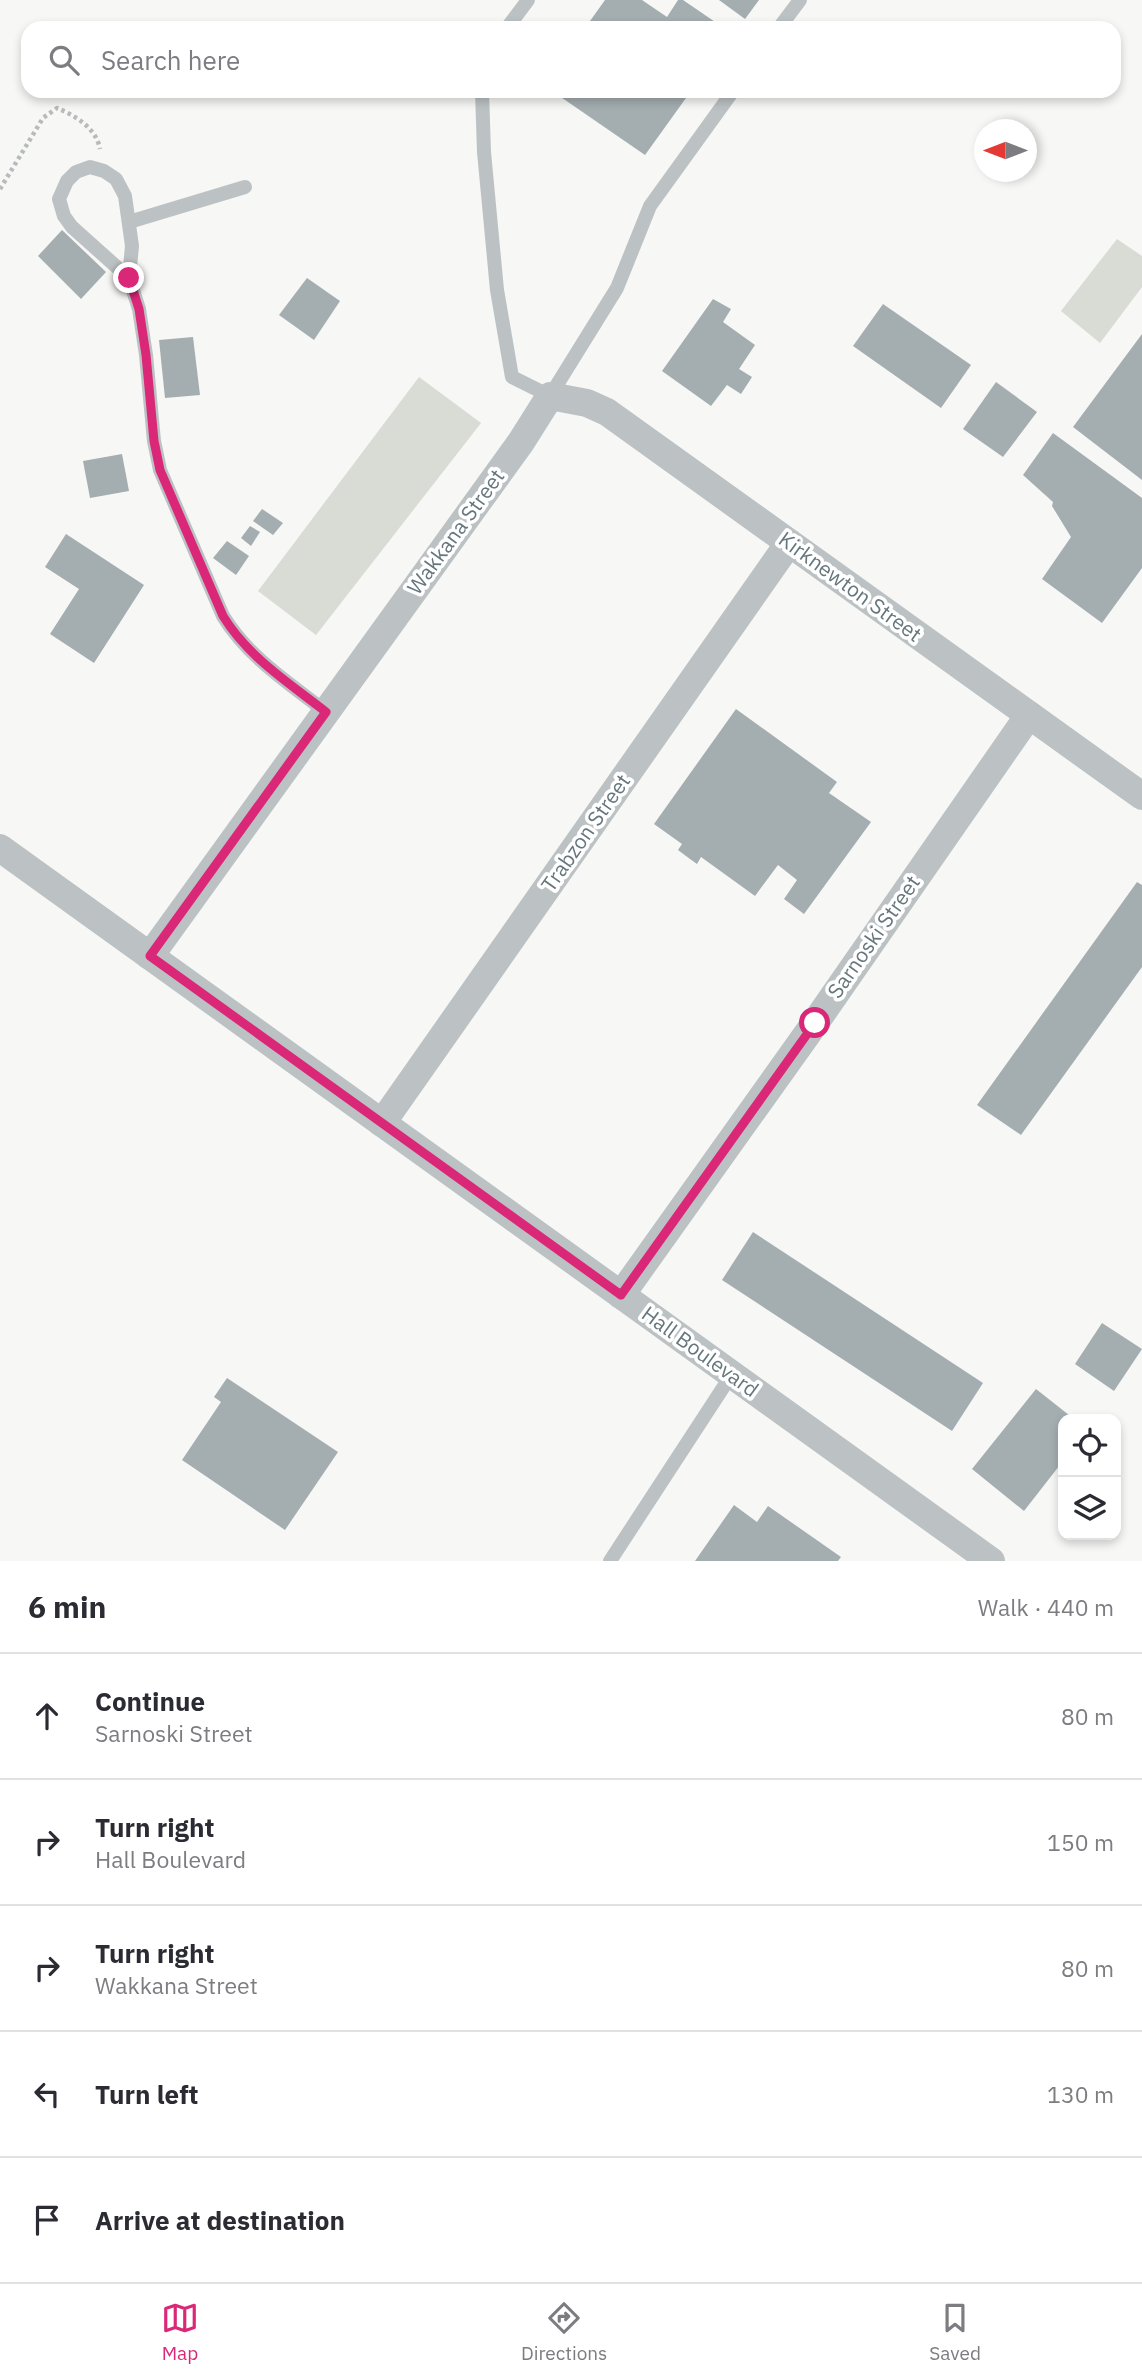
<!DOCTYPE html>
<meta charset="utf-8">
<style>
:root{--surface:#fff;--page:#f2f2f3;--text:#2b2b33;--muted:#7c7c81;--line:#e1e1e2;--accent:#db2777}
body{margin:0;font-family:"IBM Plex Sans",sans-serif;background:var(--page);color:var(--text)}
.controls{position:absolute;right:21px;bottom:21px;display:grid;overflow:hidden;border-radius:14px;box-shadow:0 4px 10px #0003}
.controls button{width:63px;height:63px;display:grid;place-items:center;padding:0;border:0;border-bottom:2px solid var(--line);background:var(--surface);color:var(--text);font:35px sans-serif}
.compass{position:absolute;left:974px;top:119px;width:63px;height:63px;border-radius:50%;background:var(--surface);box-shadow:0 4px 10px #0003;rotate:270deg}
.stop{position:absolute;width:21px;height:21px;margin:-16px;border:5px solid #db2777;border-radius:50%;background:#fff}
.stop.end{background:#db2777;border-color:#fff;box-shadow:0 2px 7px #0008}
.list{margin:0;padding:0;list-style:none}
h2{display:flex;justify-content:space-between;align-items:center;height:91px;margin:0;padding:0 28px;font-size:30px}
h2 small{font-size:23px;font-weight:400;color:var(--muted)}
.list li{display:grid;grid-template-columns:46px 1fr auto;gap:21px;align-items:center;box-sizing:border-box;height:126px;padding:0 28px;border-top:2px solid var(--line)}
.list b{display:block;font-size:26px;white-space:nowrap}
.list p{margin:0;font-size:23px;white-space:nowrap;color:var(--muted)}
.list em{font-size:23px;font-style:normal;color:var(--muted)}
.icon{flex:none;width:38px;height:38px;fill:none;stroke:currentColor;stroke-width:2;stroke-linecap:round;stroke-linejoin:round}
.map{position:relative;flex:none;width:1142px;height:1561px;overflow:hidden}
.search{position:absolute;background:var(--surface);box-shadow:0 4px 10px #0003;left:21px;right:21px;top:21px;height:77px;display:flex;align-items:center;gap:18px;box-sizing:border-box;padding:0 24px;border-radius:21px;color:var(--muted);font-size:26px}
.sheet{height:721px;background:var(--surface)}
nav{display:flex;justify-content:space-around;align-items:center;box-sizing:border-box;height:98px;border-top:2px solid var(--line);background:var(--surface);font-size:19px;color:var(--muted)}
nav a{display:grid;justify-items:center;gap:4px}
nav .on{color:var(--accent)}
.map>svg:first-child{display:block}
</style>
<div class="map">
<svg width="1142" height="1561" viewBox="0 0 1142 1561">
<rect width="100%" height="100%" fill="#f7f7f5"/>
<g fill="#d8dcd4">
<polygon points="1117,239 1142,256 1142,287 1100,343 1061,311"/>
<polygon points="419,377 481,423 316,635 258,591"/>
</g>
<g fill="#a4aeb1">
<polygon points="605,0 642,0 667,17 678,0 683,0 724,28 585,28"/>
<polygon points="719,0 759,0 745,19"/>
<polygon points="552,91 691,91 645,155"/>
<polygon points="62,230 106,272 81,299 38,256"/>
<polygon points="307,278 340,301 314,340 279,315"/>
<polygon points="713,299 731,309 723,322 755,345 739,369 752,377 741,394 727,385 711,406 662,371"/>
<polygon points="883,304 971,365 941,408 853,346"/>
<polygon points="1142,334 1142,480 1073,427"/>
<polygon points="193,337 200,395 165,398 159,340"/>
<polygon points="996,382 1037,412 1003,457 963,429"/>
<polygon points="1053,433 1142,498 1142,568 1102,623 1042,579 1071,537 1052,506 1053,502 1023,475"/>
<polygon points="122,454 129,491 90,498 83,461"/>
<polygon points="262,509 283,523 273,535 253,521"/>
<polygon points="250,526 260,532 251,546 241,538"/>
<polygon points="66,534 144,585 94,663 50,634 79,589 45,567"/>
<polygon points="227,541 249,556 236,575 213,558"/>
<polygon points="736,709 837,782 829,793 871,822 804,914 784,899 797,880 778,865 755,896 701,857 697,864 690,859 678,850 682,844 654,824"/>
<polygon points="1137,882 1142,885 1142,967 1021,1135 977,1105"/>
<polygon points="753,1232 983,1383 952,1431 722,1280"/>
<polygon points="1102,1323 1142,1349 1114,1391 1075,1364"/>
<polygon points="227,1378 338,1452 285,1530 182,1460 221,1402 214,1397"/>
<polygon points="1036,1389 1074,1419 1063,1419 1063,1461 1024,1511 972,1469"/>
<polygon points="734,1505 757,1522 768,1506 841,1557 838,1561 695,1561"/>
</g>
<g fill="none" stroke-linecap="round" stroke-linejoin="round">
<path stroke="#b7bbbd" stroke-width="4.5" stroke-dasharray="3.5 3.5" stroke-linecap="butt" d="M0,189l43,-71 14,-10c19,8 39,20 43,41"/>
<g stroke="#bcc2c4" stroke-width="14">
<polyline points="507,28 528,0"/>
<polyline points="779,28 800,0"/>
<polyline points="482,91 484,152 497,290 512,377 550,396 617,288 650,206 733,91"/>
<polyline points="129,222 245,187"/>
<path d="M129,278l-57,-51 -8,-11 -5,-17 8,-18 9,-9 14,-5 14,4 12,8 9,17 7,50 -3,32 10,31 7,46 8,86 6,29 63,146c25,41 66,67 103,96"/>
<polyline points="610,1561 732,1374"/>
</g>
<g stroke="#bcc2c4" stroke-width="28">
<polyline points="0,848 991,1561"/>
<polyline points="150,956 521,442 550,396 587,403 607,412 1142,796"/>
<polyline points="382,1123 789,543"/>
<polyline points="621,1295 815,1023 1029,715"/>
</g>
</g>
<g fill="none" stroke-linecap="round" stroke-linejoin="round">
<path stroke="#db2777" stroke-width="9" d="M129,278l10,31 7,46 8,86 6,29 63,146c25,41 66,67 103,96l-176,244 471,339 194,-272"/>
</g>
<g text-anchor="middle" stroke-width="7" stroke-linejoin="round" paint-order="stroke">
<g font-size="21" fill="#65777d" stroke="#fff">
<text transform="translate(456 532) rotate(-54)" y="7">Wakkana Street</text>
<text transform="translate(850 587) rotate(36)" y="7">Kirknewton Street</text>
<text transform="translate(586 833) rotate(-55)" y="7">Trabzon Street</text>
<text transform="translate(874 937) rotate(-55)" y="7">Sarnoski Street</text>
<text transform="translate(700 1352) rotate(36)" y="7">Hall Boulevard</text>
</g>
</g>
</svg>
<div class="controls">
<button><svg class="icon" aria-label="locate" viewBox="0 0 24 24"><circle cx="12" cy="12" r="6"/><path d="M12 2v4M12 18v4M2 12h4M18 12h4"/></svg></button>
<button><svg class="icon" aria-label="layers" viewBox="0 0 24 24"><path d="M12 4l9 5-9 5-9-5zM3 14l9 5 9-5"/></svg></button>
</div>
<svg class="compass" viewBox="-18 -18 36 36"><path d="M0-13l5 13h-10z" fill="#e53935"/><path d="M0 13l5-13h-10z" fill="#7c7c81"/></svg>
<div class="stop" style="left:815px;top:1023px"></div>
<div class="stop end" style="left:129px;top:278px"></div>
<div class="search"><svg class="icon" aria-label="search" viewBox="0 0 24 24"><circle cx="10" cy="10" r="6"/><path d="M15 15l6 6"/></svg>Search here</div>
</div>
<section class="sheet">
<h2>6 min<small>Walk · 440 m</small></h2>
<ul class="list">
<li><svg class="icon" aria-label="ahead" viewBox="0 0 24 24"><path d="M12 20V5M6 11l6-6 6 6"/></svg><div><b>Continue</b><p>Sarnoski Street</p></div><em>80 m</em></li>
<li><svg class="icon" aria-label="right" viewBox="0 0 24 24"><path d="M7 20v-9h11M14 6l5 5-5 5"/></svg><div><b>Turn right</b><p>Hall Boulevard</p></div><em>150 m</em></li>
<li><svg class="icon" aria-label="right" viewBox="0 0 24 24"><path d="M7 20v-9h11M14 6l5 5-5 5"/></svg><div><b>Turn right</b><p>Wakkana Street</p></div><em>80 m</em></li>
<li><svg class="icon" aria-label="left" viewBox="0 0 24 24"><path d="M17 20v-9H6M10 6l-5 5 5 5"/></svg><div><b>Turn left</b></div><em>130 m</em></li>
<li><svg class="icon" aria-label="arrive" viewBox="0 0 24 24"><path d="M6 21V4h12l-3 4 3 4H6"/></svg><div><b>Arrive at destination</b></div></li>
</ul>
</section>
<nav>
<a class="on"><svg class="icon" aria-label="map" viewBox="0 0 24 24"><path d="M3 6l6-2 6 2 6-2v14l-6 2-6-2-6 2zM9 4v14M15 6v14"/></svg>Map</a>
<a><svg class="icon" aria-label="directions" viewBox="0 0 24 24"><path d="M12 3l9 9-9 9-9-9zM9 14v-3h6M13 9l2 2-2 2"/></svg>Directions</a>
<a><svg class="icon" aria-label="saved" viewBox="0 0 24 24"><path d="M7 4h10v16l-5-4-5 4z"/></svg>Saved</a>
</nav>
